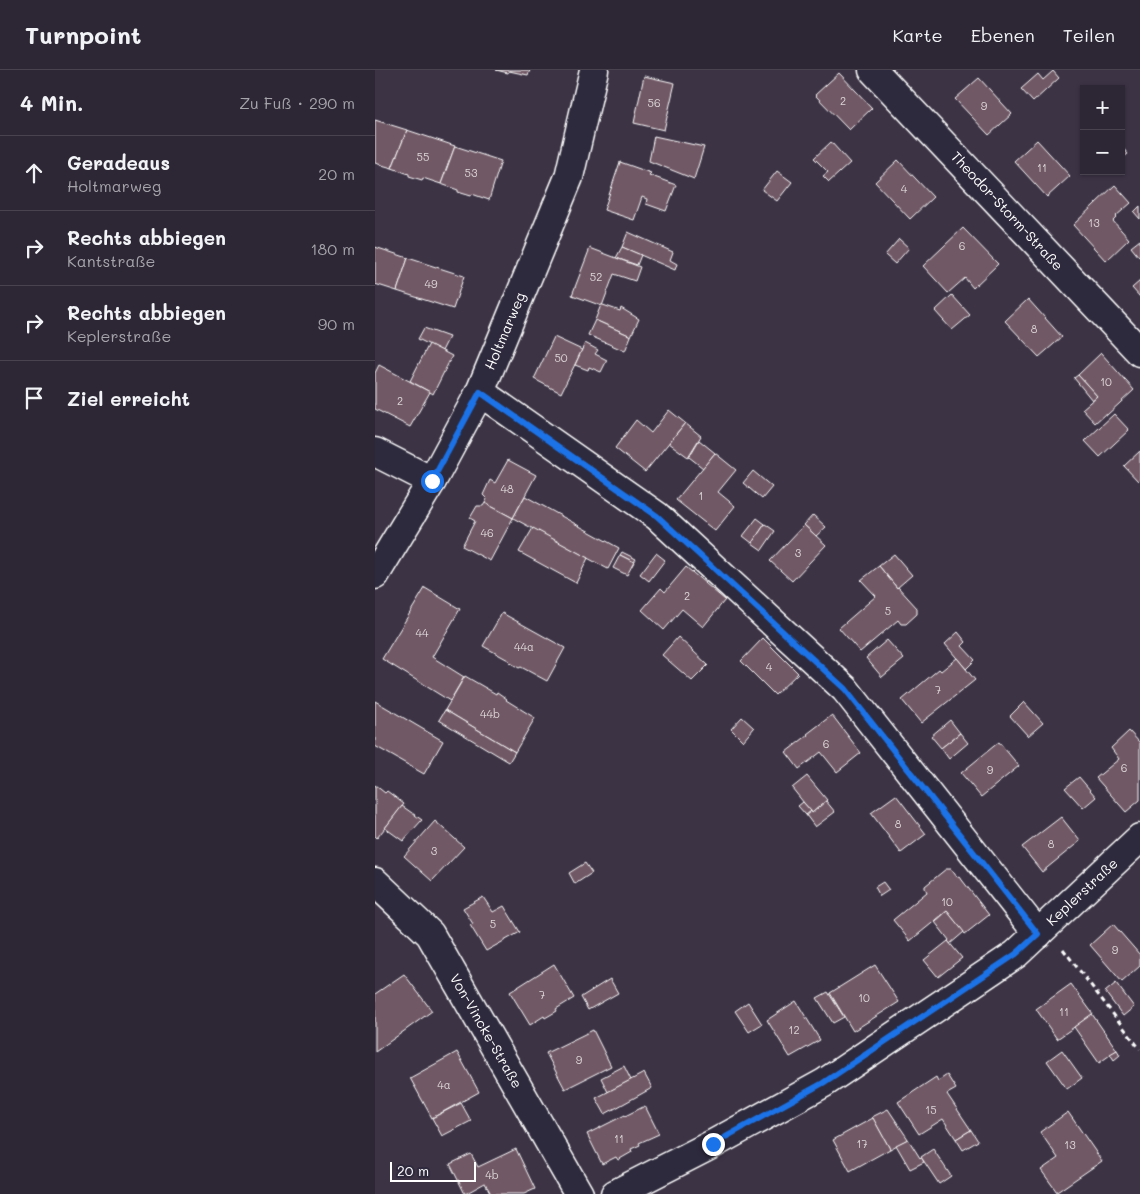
<!DOCTYPE html>
<html lang="de">
<meta charset="utf-8">
<style>
:root{--surface:#2d2634;--page:#393240;--text:#f1f3f6;--muted:#a7a5ac;--line:#48434f}
body{margin:0;font-family:Mali,sans-serif;background:var(--page);color:var(--text)}
.controls{position:absolute;right:15px;top:15px;display:grid;overflow:hidden;border-radius:0px;box-shadow:0 1px 4px #0004}
.controls button{width:45px;height:45px;display:grid;place-items:center;padding:0;border:0;border-bottom:1px solid var(--line);background:var(--surface);color:var(--text);font:25px sans-serif}
.scale{position:absolute;left:15px;bottom:12px;width:86px;box-sizing:border-box;padding-left:5px;border:2px solid #fff;border-top:0;font-size:14px;line-height:18px;white-space:nowrap;color:#fff;-webkit-text-stroke:4px #2f2a3d;paint-order:stroke}
.stop{position:absolute;width:15px;height:15px;margin:-11px;border:4px solid #1a73e8;border-radius:50%;background:#fff}
.stop.end{background:#1a73e8;border-color:#fff;box-shadow:0 1px 5px #0008}
.list{margin:0;padding:0;list-style:none}
h2{display:flex;justify-content:space-between;align-items:center;height:65px;margin:0;padding:0 20px;font-size:21px}
h2 small{font-size:16px;font-weight:400;color:var(--muted)}
.list li{display:grid;grid-template-columns:32px 1fr auto;gap:15px;align-items:center;box-sizing:border-box;height:75px;padding:0 20px;border-top:1px solid var(--line)}
.list b{display:block;font-size:19px;white-space:nowrap}
.list p{margin:0;font-size:16px;white-space:nowrap;color:var(--muted)}
.list em{font-size:16px;font-style:normal;color:var(--muted)}
.icon{flex:none;width:28px;height:28px;fill:none;stroke:currentColor;stroke-width:2;stroke-linecap:round;stroke-linejoin:round}
.map{position:relative;flex:none;width:765px;height:1124px;overflow:hidden}
header{display:flex;align-items:center;gap:30px;box-sizing:border-box;height:70px;padding:0 25px;background:var(--surface);border-bottom:1px solid var(--line)}
header strong{font-size:24px}
nav{display:flex;gap:28px;margin-inline-start:auto;font-size:18px}
main{display:flex}
aside{flex:1;background:var(--surface)}
.map>svg:first-child{display:block}
</style>
<header>
<strong>Turnpoint</strong>
<nav><a>Karte</a><a>Ebenen</a><a>Teilen</a></nav>
</header>
<main>
<aside>
<h2>4 Min.<small>Zu Fuß · 290 m</small></h2>
<ul class="list">
<li><svg class="icon" aria-label="ahead" viewBox="0 0 24 24"><path d="M12 20V5M6 11l6-6 6 6"/></svg><div><b>Geradeaus</b><p>Holtmarweg</p></div><em>20 m</em></li>
<li><svg class="icon" aria-label="right" viewBox="0 0 24 24"><path d="M7 20v-9h11M14 6l5 5-5 5"/></svg><div><b>Rechts abbiegen</b><p>Kantstraße</p></div><em>180 m</em></li>
<li><svg class="icon" aria-label="right" viewBox="0 0 24 24"><path d="M7 20v-9h11M14 6l5 5-5 5"/></svg><div><b>Rechts abbiegen</b><p>Keplerstraße</p></div><em>90 m</em></li>
<li><svg class="icon" aria-label="arrive" viewBox="0 0 24 24"><path d="M6 21V4h12l-3 4 3 4H6"/></svg><div><b>Ziel erreicht</b></div></li>
</ul>
</aside>
<div class="map">
<svg width="765" height="1124" viewBox="0 0 765 1124">
<rect width="100%" height="100%" fill="#3c3345"/>
<filter id="ink" filterUnits="userSpaceOnUse"><feTurbulence type="fractalNoise" baseFrequency=".02" numOctaves="2"/><feDisplacementMap in="SourceGraphic" scale="10" xChannelSelector="R" yChannelSelector="G"/><feConvolveMatrix kernelMatrix="1 2 1 2 8 2 1 2 1" color-interpolation-filters="sRGB"/></filter>
<g filter="url(#ink)">
<g fill="#715965" stroke="#fff">
<polygon points="121,0 155,0 153,5 134,1 133,3"/>
<polygon points="678,1 684,8 658,32 646,19 663,4 668,10"/>
<polygon points="464,3 497,38 474,60 440,25"/>
<polygon points="269,6 300,13 289,60 259,53"/>
<polygon points="604,8 637,44 614,65 580,29"/>
<polygon points="0,50 32,60 17,98 0,93"/>
<polygon points="32,60 80,76 66,114 48,108 47,110 34,106 34,104 17,98"/>
<polygon points="279,66 329,77 319,109 274,91"/>
<polygon points="662,70 695,106 672,127 639,91"/>
<polygon points="456,72 475,93 454,112 448,106 453,102 439,88"/>
<polygon points="80,76 126,91 114,130 97,124 96,126 83,122 83,120 66,114"/>
<polygon points="746,76 753,84 746,89"/>
<polygon points="523,90 558,127 535,149 500,112"/>
<polygon points="245,92 276,103 274,105 301,115 291,141 271,134 272,129 267,127 259,150 229,140"/>
<polygon points="402,101 417,112 402,131 387,120"/>
<polygon points="740,115 756,133 741,146 742,147 738,151 754,169 731,191 698,155"/>
<polygon points="765,136 765,149 759,142"/>
<polygon points="588,158 623,194 598,218 590,208 573,223 548,196"/>
<polygon points="253,162 298,182 295,190 302,194 300,200 247,177"/>
<polygon points="524,169 534,178 520,194 510,185"/>
<polygon points="765,170 765,186 764,187 756,177"/>
<polygon points="0,177 33,188 22,221 0,214"/>
<polygon points="247,177 266,185 262,195 241,188"/>
<polygon points="215,178 265,197 260,211 239,204 227,236 197,225"/>
<polygon points="33,188 89,206 78,239 22,221"/>
<polygon points="765,211 765,227 757,218"/>
<polygon points="577,225 595,245 577,260 560,241"/>
<polygon points="653,229 687,267 664,287 630,251"/>
<polygon points="226,235 228,235 245,241 246,238 264,249 256,266 220,250"/>
<polygon points="220,250 256,266 250,281 213,265"/>
<polygon points="49,258 74,267 67,281 43,269"/>
<polygon points="179,267 207,280 186,323 159,309"/>
<polygon points="210,273 223,280 220,284 232,290 226,302 214,297 213,300 200,295"/>
<polygon points="54,274 77,286 58,324 55,322 35,311"/>
<polygon points="726,283 759,320 732,345 730,344 720,353 707,339 722,326 703,305"/>
<polygon points="4,295 55,322 35,357 0,339 0,303"/>
<polygon points="703,305 722,326 717,330 699,308"/>
<polygon points="294,340 310,353 270,402 240,378 261,350 276,363"/>
<polygon points="739,344 754,360 725,387 710,371"/>
<polygon points="310,353 326,366 313,387 294,373"/>
<polygon points="324,370 340,383 328,398 314,387"/>
<polygon points="765,381 765,409 763,411 749,396"/>
<polygon points="340,383 361,400 343,422 360,436 340,461 301,430"/>
<polygon points="133,390 161,405 138,448 110,433 112,429 108,425 115,410 120,413"/>
<polygon points="378,401 397,417 387,429 368,413"/>
<polygon points="150,426 244,478 233,499 138,448"/>
<polygon points="110,433 138,448 115,491 87,476 100,451 95,448 102,436 108,436"/>
<polygon points="438,445 451,457 441,466 429,455"/>
<polygon points="382,448 390,454 377,473 368,466"/>
<polygon points="390,454 400,461 387,480 377,473"/>
<polygon points="429,455 451,475 417,511 395,491"/>
<polygon points="158,458 213,488 201,513 144,482"/>
<polygon points="247,482 261,489 259,492 245,485"/>
<polygon points="281,483 290,490 274,511 265,504"/>
<polygon points="519,484 537,505 522,518 504,496"/>
<polygon points="245,485 259,492 252,505 238,498"/>
<polygon points="504,496 522,518 523,517 542,538 542,544 531,554 526,554 523,550 485,582 464,558 501,526 486,510"/>
<polygon points="311,497 350,530 328,557 307,539 289,560 267,540 286,518 290,522"/>
<polygon points="50,518 85,539 57,587 89,607 75,631 7,589"/>
<polygon points="127,543 190,578 172,611 146,597 144,598 134,592 135,591 108,576"/>
<polygon points="583,562 591,572 587,576 600,590 591,599 570,574"/>
<polygon points="303,567 333,595 317,611 287,585"/>
<polygon points="388,568 423,603 400,625 366,591"/>
<polygon points="512,570 529,589 507,607 491,588"/>
<polygon points="582,588 600,610 546,653 527,630 564,599 566,601"/>
<polygon points="90,606 121,624 122,622 132,629 131,630 160,648 140,682 70,640"/>
<polygon points="0,631 68,671 49,704 0,676"/>
<polygon points="649,632 668,653 653,666 635,646"/>
<polygon points="70,640 140,682 134,692 64,650"/>
<polygon points="457,645 486,683 462,702 446,682 424,699 411,682 433,665 432,664"/>
<polygon points="367,647 379,658 368,671 356,659"/>
<polygon points="575,650 585,663 566,678 556,666"/>
<polygon points="754,661 765,673 765,730 751,742 721,708 744,689 736,678"/>
<polygon points="585,663 593,673 574,689 566,678"/>
<polygon points="624,672 644,696 606,727 586,703"/>
<polygon points="432,706 452,730 437,743 417,718"/>
<polygon points="704,707 721,727 708,738 690,718"/>
<polygon points="0,715 10,723 12,721 29,734 2,768 0,766"/>
<polygon points="521,725 551,764 526,783 496,743"/>
<polygon points="451,731 460,742 440,757 431,745 436,741 437,743"/>
<polygon points="428,732 436,741 431,745 423,736"/>
<polygon points="27,736 47,750 28,771 10,758"/>
<polygon points="686,747 705,771 667,802 647,777"/>
<polygon points="60,751 89,777 57,811 29,786"/>
<polygon points="210,793 217,803 200,814 194,803"/>
<polygon points="571,799 576,799 582,807 584,806 614,845 590,864 572,841 535,871 518,850 552,822 550,818 550,816"/>
<polygon points="508,812 514,820 505,826 500,817"/>
<polygon points="108,827 118,842 129,836 145,862 111,881 95,855 98,854 88,838"/>
<polygon points="572,841 589,862 575,874 573,871 574,870 560,852"/>
<polygon points="738,854 765,885 765,896 747,912 715,875"/>
<polygon points="573,871 587,888 563,907 549,890"/>
<polygon points="179,894 199,928 181,939 182,941 170,948 169,946 155,955 135,922"/>
<polygon points="500,895 524,932 478,961 455,923"/>
<polygon points="29,904 57,941 0,982 0,924"/>
<polygon points="235,909 243,923 213,940 206,927"/>
<polygon points="741,913 759,937 748,946 730,922"/>
<polygon points="696,914 718,944 682,969 661,939"/>
<polygon points="453,922 469,947 458,953 442,928"/>
<polygon points="421,931 445,970 415,987 392,950"/>
<polygon points="373,932 387,954 374,962 360,941"/>
<polygon points="717,944 742,980 724,993 699,957"/>
<polygon points="218,960 236,996 190,1019 171,983"/>
<polygon points="687,980 707,1008 692,1019 672,991"/>
<polygon points="742,980 745,985 739,990 735,984"/>
<polygon points="82,982 104,1022 57,1048 35,1008"/>
<polygon points="249,996 256,1010 233,1022 226,1008"/>
<polygon points="269,1003 277,1018 230,1044 221,1028"/>
<polygon points="572,1005 581,1019 572,1024 596,1060 581,1069 568,1049 544,1064 523,1032 561,1007 563,1011"/>
<polygon points="86,1033 96,1051 67,1066 57,1048"/>
<polygon points="270,1036 284,1064 264,1073 265,1075 256,1079 257,1082 243,1090 241,1087 227,1094 212,1064 250,1045 250,1046"/>
<polygon points="513,1039 533,1069 515,1079 497,1047"/>
<polygon points="693,1042 727,1091 682,1122 666,1100 683,1088 665,1062"/>
<polygon points="498,1048 515,1079 475,1101 458,1070"/>
<polygon points="596,1060 603,1071 588,1080 581,1069"/>
<polygon points="533,1069 545,1088 546,1087 549,1092 535,1099 521,1075"/>
<polygon points="141,1079 160,1119 149,1124 116,1124 110,1113 90,1124 75,1094 96,1084 103,1097"/>
<polygon points="558,1079 576,1106 564,1114 546,1087"/>
</g>
<g fill="none" stroke-linecap="round" stroke-linejoin="round">
<defs>
<g id="minor">
<polyline points="498,0 765,282"/>
<polyline points="105,322 282,446 470,619 663,864"/>
<polyline points="0,382 57,411"/>
<polyline points="0,505 57,411 105,322 194,107 219,0"/>
<polyline points="0,812 55,864 204,1124"/>
<polyline points="240,1124 338,1074 449,1013 641,884 765,768"/>
</g>
</defs>
<use href="#minor" stroke="#fff" stroke-width="31"/>
<polyline stroke="#fff" stroke-width="3" stroke-dasharray="5 4" stroke-linecap="butt" points="688,879 765,979"/>
<use href="#minor" stroke="#2f2a3d" stroke-width="28"/>
</g>
</g>
<g fill="none" stroke-linecap="round" stroke-linejoin="round" filter="url(#ink)">
<polyline stroke="#1a73e8" stroke-width="6" points="57,411 105,322 282,446 470,619 663,864 641,884 448,1013 338,1074"/>
</g>
<g text-anchor="middle" stroke-width="4" stroke-linejoin="round" paint-order="stroke">
<g font-size="11" fill="#dcd6d8">
<text x="468" y="35">2</text>
<text x="279" y="37">56</text>
<text x="609" y="40">9</text>
<text x="48" y="91">55</text>
<text x="667" y="102">11</text>
<text x="96" y="107">53</text>
<text x="529" y="123">4</text>
<text x="719" y="157">13</text>
<text x="587" y="180">6</text>
<text x="221" y="211">52</text>
<text x="56" y="218">49</text>
<text x="659" y="263">8</text>
<text x="186" y="292">50</text>
<text x="731" y="316">10</text>
<text x="25" y="335">2</text>
<text x="132" y="423">48</text>
<text x="326" y="430">1</text>
<text x="112" y="467">46</text>
<text x="423" y="487">3</text>
<text x="312" y="530">2</text>
<text x="513" y="545">5</text>
<text x="47" y="567">44</text>
<text x="149" y="581">44a</text>
<text x="394" y="601">4</text>
<text x="563" y="624">7</text>
<text x="115" y="648">44b</text>
<text x="451" y="678">6</text>
<text x="749" y="702">6</text>
<text x="615" y="704">9</text>
<text x="523" y="758">8</text>
<text x="676" y="778">8</text>
<text x="59" y="785">3</text>
<text x="572" y="836">10</text>
<text x="118" y="858">5</text>
<text x="740" y="884">9</text>
<text x="167" y="929">7</text>
<text x="489" y="932">10</text>
<text x="689" y="946">11</text>
<text x="419" y="964">12</text>
<text x="204" y="994">9</text>
<text x="69" y="1019">4a</text>
<text x="556" y="1044">15</text>
<text x="244" y="1073">11</text>
<text x="487" y="1078">17</text>
<text x="695" y="1079">13</text>
<text x="117" y="1109">4b</text>
</g>
<g font-size="14" fill="#fff" stroke="#2f2a3d">
<text transform="translate(632 141) rotate(47)" y="5">Theodor-Storm-Straße</text>
<text transform="translate(130 261) rotate(-67)" y="5">Holtmarweg</text>
<text transform="translate(707 822) rotate(-43)" y="5">Keplerstraße</text>
<text transform="translate(111 961) rotate(60)" y="5">Von-Vincke-Straße</text>
</g>
</g>
</svg>
<div class="controls">
<button>+</button>
<button>−</button>
</div>
<div class="scale">20 m</div>
<div class="stop" style="left:57px;top:411px"></div>
<div class="stop end" style="left:338px;top:1074px"></div>
</div>
</main>
